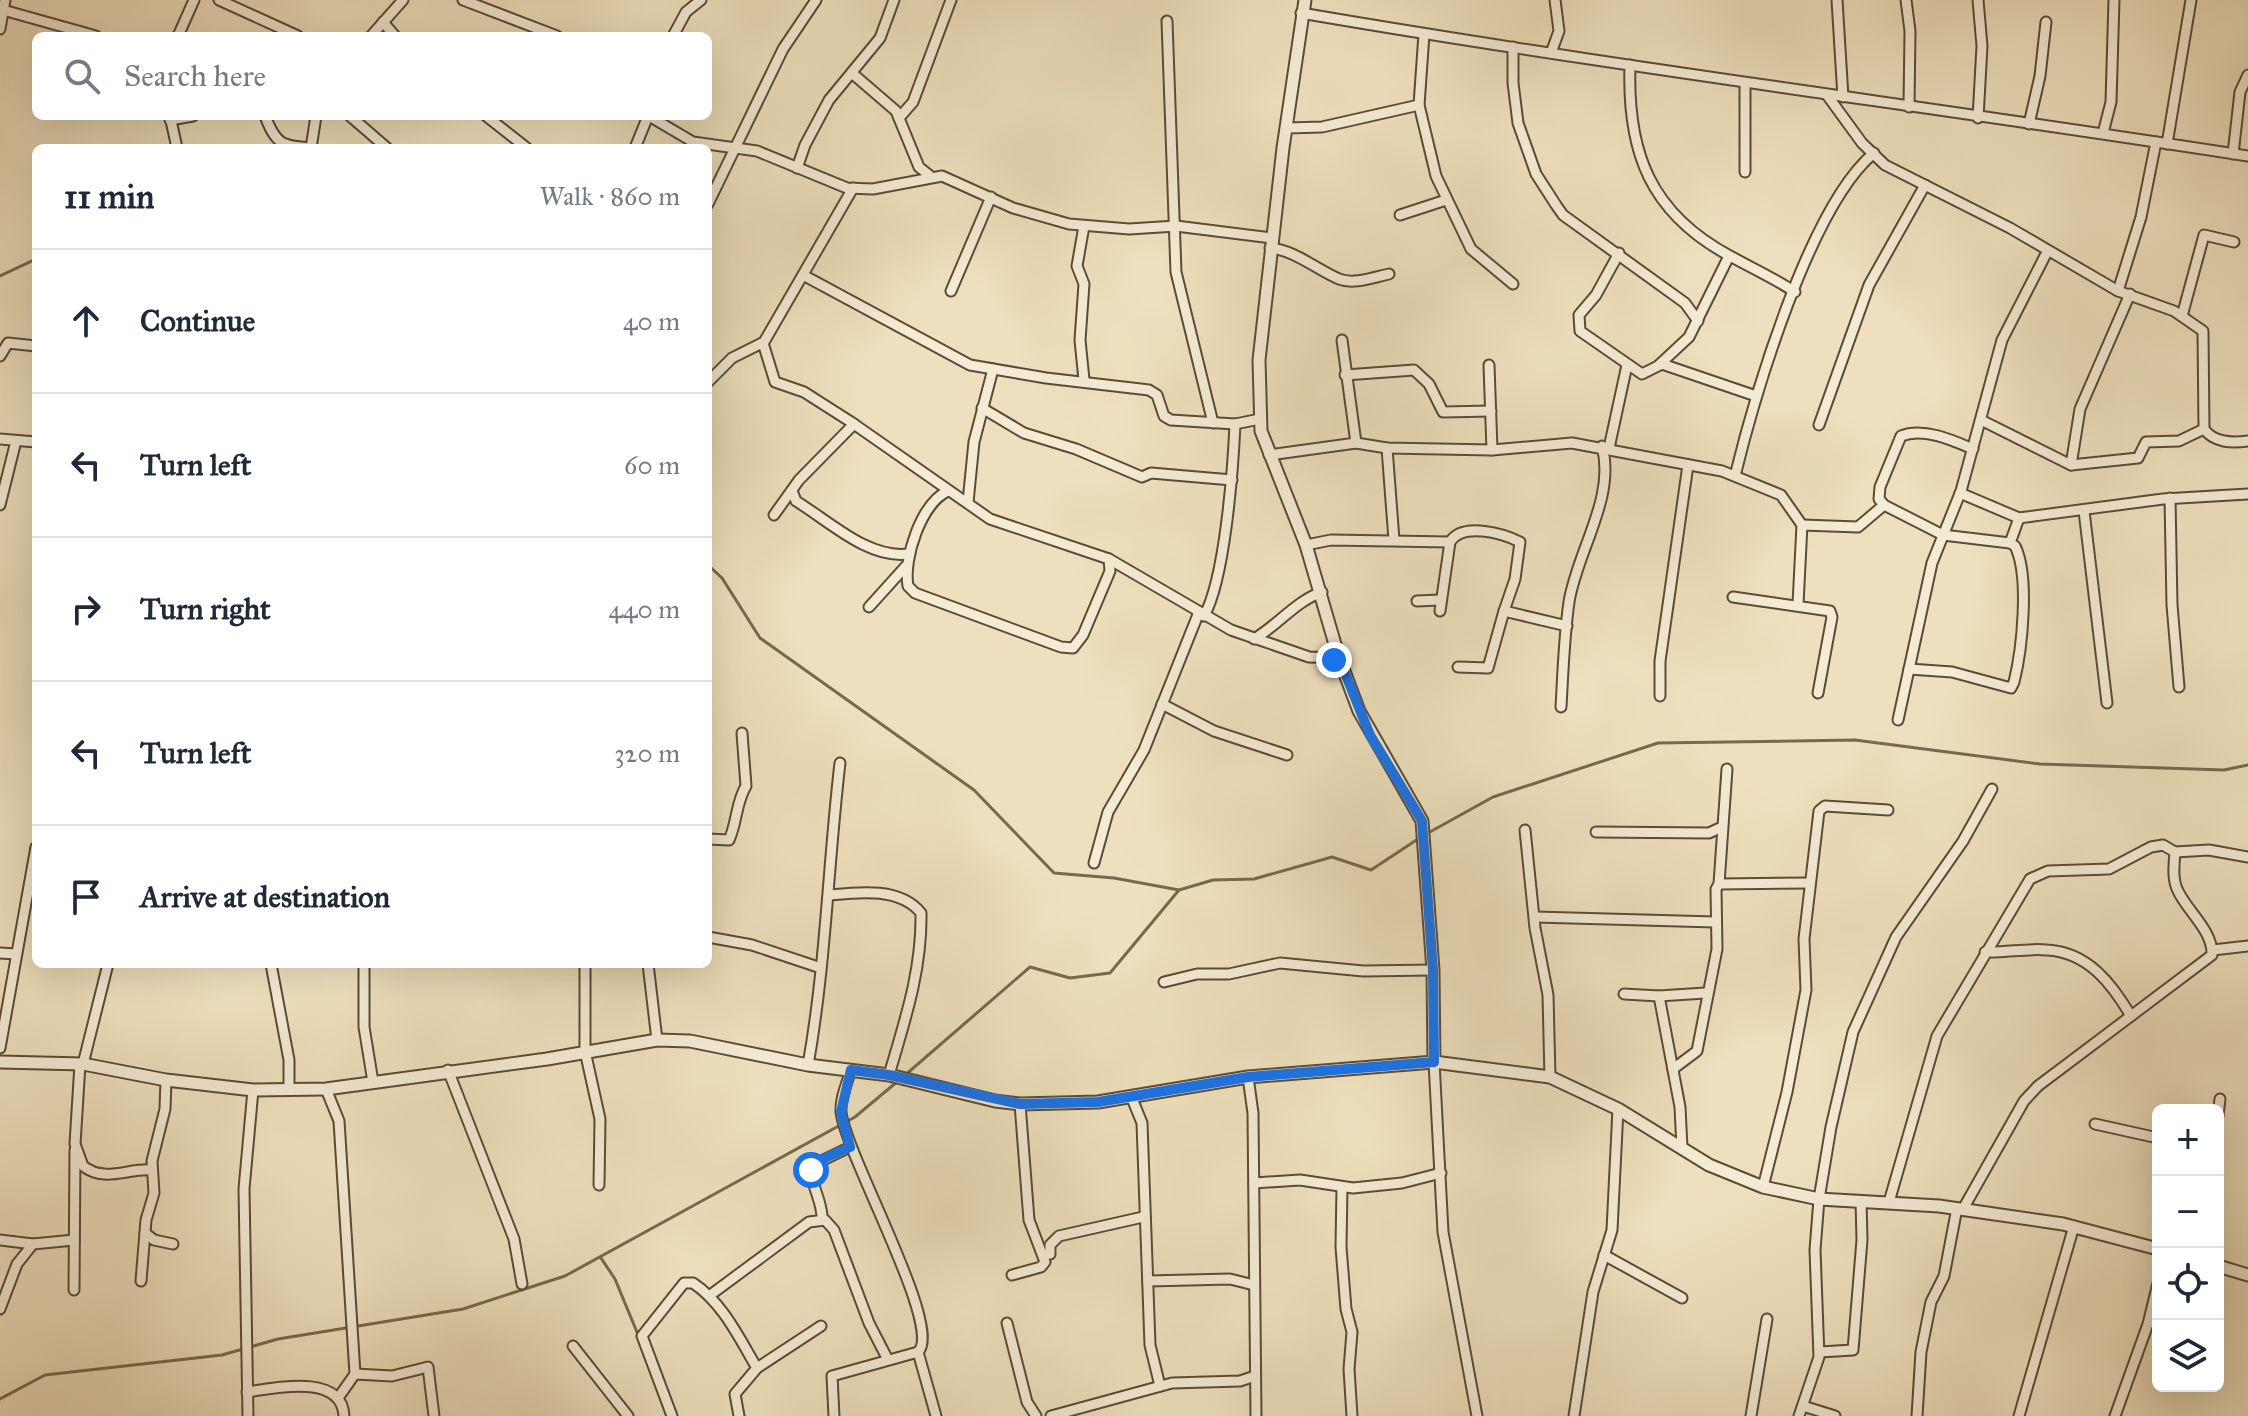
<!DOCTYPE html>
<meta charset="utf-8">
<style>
:root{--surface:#fff;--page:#f6f6f7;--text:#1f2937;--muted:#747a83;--line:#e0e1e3}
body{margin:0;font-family:"IM FELL Great Primer",serif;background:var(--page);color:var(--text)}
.controls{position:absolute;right:24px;bottom:24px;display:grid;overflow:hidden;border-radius:12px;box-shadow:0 8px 32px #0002}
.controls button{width:72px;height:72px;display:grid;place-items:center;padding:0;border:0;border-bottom:2px solid var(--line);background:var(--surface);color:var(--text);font:40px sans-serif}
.stop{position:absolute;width:24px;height:24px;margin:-18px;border:6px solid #1a73e8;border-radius:50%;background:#fff}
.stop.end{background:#1a73e8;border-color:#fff;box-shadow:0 2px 8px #0008}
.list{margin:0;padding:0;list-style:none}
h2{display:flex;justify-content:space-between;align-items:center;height:104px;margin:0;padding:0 32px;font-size:34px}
h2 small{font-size:26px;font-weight:400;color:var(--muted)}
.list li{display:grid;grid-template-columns:52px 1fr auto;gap:24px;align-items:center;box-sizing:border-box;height:144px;padding:0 32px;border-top:2px solid var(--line)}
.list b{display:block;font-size:30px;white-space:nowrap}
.list em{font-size:26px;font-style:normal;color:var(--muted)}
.icon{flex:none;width:44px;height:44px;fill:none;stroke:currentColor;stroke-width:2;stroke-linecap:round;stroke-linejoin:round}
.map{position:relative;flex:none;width:2248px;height:1416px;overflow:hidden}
.search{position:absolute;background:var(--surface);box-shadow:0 8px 32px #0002;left:32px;top:32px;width:680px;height:88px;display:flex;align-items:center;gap:20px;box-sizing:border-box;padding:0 28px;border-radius:12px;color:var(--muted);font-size:30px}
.panel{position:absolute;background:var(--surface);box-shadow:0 8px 32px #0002;left:32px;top:144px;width:680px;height:824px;border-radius:12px}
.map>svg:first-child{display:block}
</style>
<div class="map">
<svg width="2248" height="1416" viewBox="0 0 2248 1416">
<rect width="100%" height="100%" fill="#eee0be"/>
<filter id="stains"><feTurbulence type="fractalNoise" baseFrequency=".0025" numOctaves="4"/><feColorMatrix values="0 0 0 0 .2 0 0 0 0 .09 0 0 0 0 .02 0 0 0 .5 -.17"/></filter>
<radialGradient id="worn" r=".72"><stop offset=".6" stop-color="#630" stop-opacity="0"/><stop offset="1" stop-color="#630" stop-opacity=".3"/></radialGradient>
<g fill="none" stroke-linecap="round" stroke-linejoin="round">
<g stroke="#77694e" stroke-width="3">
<polyline points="0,276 36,259"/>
<polyline points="708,565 722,578 760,638 974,790 1054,873 1114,878 1179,890 1213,880 1254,879 1332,857 1371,870 1421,837"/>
<polyline points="1428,833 1493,797 1658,743 1855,740 2040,764 2224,770 2248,765"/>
<polyline points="904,1076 1030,967 1070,978 1110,973 1179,890"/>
<polyline points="601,1258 615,1279 639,1337"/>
<polyline points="0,1399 45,1375 222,1355 278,1339 463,1309 565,1276 855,1117 898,1081"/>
</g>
<defs>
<g id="minor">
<polyline points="219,0 298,36"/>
<polyline points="463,0 557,36"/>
<polyline points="1837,0 1843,97"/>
<polyline points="1906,0 1910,31 1909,107"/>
<polyline points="3,10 96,36"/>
<path d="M1301,13c315,54 632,94 947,143"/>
<polyline points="1167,21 1176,272 1213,423"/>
<polyline points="383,22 395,36"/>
<polyline points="0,29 5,0"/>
<polyline points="1424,34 1419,105 1436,176 1471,249 1513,284"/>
<polyline points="178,36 194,0"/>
<polyline points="371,36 403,0"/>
<polyline points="673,36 686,12 701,0"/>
<polyline points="1513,47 1513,83 1518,123 1536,174 1556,205 1563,215 1685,303 1698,321"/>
<polyline points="1551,53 1559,31 1555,0"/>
<path d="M1630,65c-3,87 20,148 100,191 22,12 44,22 65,36"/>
<polyline points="853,74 896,111 919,167 929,175"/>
<polyline points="1745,84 1745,172"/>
<path d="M1827,95l35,48 23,22 125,63 108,63 56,20 29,20 1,98c10,14 28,14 44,12"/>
<polyline points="170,116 177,148"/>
<path d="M265,116c11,28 16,30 46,32"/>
<polyline points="350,116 387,148"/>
<polyline points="486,116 527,148"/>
<polyline points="649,116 693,142 757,151 847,188 873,189 942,176 1013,208 1069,224 1129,229 1176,226 1272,238"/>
<polyline points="899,118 913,102 951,0"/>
<polyline points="1978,118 1982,46 1978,0"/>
<polyline points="170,120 193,116"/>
<polyline points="2029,124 2040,76 2046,22"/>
<polyline points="1287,128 1322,127 1419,105"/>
<polyline points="2103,133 2111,102 2114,0"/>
<polyline points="2167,144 2191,0"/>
<polyline points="311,148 316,116"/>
<polyline points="635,148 648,116"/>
<polyline points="2233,154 2240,92 2248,75"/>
<polyline points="797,168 805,145 829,100 880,38 894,0"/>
<polyline points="708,204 783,49 816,0"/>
<polyline points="1400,215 1446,200"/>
<polyline points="1084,226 1077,266 1084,284 1080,340 1084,380"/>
<path d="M1270,248c25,2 47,22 69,31 15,6 35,-2 50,-5"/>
<polyline points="1619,253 1596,295 1579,315 1580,331 1642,374 1662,364 1756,396"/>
<polyline points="803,275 970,365 1046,378 1149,390 1157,395 1164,416 1171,420 1235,424 1260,419"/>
<polyline points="951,291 991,197"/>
<polyline points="2118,291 2141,217 2156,142"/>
<polyline points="2182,316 2204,235 2234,242"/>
<polyline points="1342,340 1356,443"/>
<polyline points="763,343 775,382 804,392 851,422 990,519 1109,559 1231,630 1309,657 1339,658"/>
<polyline points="0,356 8,343 36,346"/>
<polyline points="1489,365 1492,450"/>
<polyline points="1659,365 1689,337 1729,256"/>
<polyline points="1345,375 1414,370 1429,384 1443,412 1491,411"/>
<polyline points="708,382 732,358 764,342 853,188"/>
<polyline points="982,408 1024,433 1076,449 1142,477 1151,473 1232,480"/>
<polyline points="1981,420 2071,465 2138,458 2146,442 2179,441 2204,429"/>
<polyline points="1819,425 1869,285 1925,185"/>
<polyline points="0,439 36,442"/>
<polyline points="1387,448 1394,540"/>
<polyline points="1609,448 1627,365"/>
<polyline points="1269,455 1356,443 1387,448 1492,450 1572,443 1722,471 1781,495 1802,525 1798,604"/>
<polyline points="2071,465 2080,409 2130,294"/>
<path d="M1735,476c20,-82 75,-270 139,-323"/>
<path d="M792,491l4,10c33,20 72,58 112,53"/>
<path d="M948,491c-27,12 -45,68 -40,95l7,7 146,54 12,1 10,-13 27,-64 -1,-12"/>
<polyline points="1960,493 2019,518 2163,499 2248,494"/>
<polyline points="2170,498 2172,605 2179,687"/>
<polyline points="968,502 974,442 993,369"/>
<polyline points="0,505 16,441"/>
<polyline points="2084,511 2107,703"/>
<polyline points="774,515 799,480 854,424"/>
<polyline points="1802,525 1858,527 1884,505"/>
<polyline points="2010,543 2019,518"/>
<polyline points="1306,545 1331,540 1450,542"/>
<polyline points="1733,597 1830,611 1832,617 1818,693"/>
<polyline points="1417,601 1440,600"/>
<polyline points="869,607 906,566"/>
<path d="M1440,611l10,-69c12,-20 52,-9 70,0l-5,37 -11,32"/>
<path d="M1204,616c21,-37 29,-147 31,-192"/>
<path d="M1254,639c24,-14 42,-38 68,-47"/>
<polyline points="1458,667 1488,668 1504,611 1567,626"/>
<path d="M1909,669l43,3 59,16 3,-6c8,-32 16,-106 1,-136l-5,-3 -67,-8 -59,-30 -5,-6 1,-12 21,-51c22,-9 51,4 72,13"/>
<polyline points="1660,696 1660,661 1688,465"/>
<polyline points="1162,704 1214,731 1287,755"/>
<path d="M1561,707c2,-35 3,-70 8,-105 8,-51 47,-104 33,-156"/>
<polyline points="1898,720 1932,563 1961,491 2002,340 2047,252"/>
<polyline points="1525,830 1535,928 1548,995 1550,1077"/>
<polyline points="1596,832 1709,833 1722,827"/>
<path d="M708,839l21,1c8,-17 7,-38 17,-54l-4,-53"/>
<polyline points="1094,863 1108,812 1144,750 1199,612"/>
<polyline points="1719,884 1810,883"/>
<path d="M830,895c29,-3 70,-8 91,18 1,57 -16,107 -32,162"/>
<polyline points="1535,917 1715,922"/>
<polyline points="708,937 752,945 821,968"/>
<polyline points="2213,950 2248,946"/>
<path d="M1985,952c21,1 41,-4 62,-2 41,2 65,34 84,66"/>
<polyline points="0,953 16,954"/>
<polyline points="271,964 289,1060 289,1090"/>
<polyline points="364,964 364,1027 373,1082"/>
<polyline points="585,964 585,1051 600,1119 599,1185"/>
<polyline points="648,964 657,1040"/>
<polyline points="1164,982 1197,974 1229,974 1280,963 1363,971 1433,970"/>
<polyline points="1624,994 1659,996 1705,993"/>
<polyline points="1659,996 1680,1107 1682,1148"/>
<polyline points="0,1048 36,847"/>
<polyline points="1434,1062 1443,1232 1477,1416"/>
<path d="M80,1064l-5,80 8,22c22,17 44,2 69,4"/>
<polyline points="83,1064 108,964"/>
<path d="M808,1065c18,-101 20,-201 32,-302"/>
<polyline points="1673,1069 1697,1051 1717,949 1716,889 1719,884 1727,769"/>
<polyline points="448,1070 514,1239 522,1284"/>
<polyline points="1248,1077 1253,1113 1256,1416"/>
<polyline points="326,1089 339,1121 355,1374"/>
<polyline points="1131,1096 1142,1123 1150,1345 1160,1386"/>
<polyline points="2218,1116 2220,1099"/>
<polyline points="2095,1124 2158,1138"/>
<polyline points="1254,1183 1300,1180 1353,1188 1402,1183 1441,1173"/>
<polyline points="1342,1187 1341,1247 1346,1309 1352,1332 1349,1369 1352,1416"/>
<polyline points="1763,1187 1787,1092 1806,990 1804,939 1819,811 1825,806 1888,810"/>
<polyline points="1889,1202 1937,1036 2030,879 2048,871 2109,869 2151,847 2163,845 2175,852 2209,850 2248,857"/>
<path d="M1963,1209l61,-108 14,-15 174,-131c1,-24 -24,-43 -34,-64 -6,-12 -4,-26 -3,-39"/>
<path d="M822,1219c1,-19 -14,-36 -9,-54l37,-18"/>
<polyline points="145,1233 154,1240 173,1244"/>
<polyline points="0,1240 33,1244"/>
<polyline points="1044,1255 1050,1254 1050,1245 1059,1236 1143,1217"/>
<polyline points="1604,1255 1682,1298"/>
<polyline points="1012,1275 1041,1267 1045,1262 1029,1220 1020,1104"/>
<polyline points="141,1281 146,1220 154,1193 152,1161 165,1109 166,1080"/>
<polyline points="1148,1281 1230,1279 1254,1285"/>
<polyline points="74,1290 75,1150"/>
<polyline points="709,1296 809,1222 825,1220 834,1230 869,1323 887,1358"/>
<polyline points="0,1309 17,1264 33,1244 74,1240"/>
<polyline points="1007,1323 1027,1402 1036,1416"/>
<polyline points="573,1346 628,1416"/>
<polyline points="918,1352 936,1416"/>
<polyline points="1820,1352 1853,1350 1862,1240 1861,1201"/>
<path d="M247,1392c28,-4 95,-19 97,24"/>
<polyline points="338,1398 355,1374 392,1376 428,1367 434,1416"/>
<polyline points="1803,1406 1835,1416"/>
<polyline points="248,1416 244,1189 253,1090"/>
<path d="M672,1416l-30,-80 42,-53h9c30,20 46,55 64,85"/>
<polyline points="739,1416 735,1394 757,1368 821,1326"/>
<path d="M834,1416l-2,-40 86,-24c26,-24 -72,-196 -77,-240 -1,-13 6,-29 10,-42"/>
<polyline points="1051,1416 1172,1383 1240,1381 1255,1376"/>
<polyline points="1574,1416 1593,1292 1612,1230 1618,1109"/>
<polyline points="1751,1416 1767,1319"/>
<polyline points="1799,1416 1819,1357 1815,1250 1819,1199 1831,1127 1853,1032 1896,937 1963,841 1992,789"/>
<polyline points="1917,1416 1921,1352 1931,1302 1944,1276 1957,1208"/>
<polyline points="2019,1416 2074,1226"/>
<polyline points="2115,1416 2148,1324 2158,1283"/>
</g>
<g id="tertiary">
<polyline points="1305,0 1283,148 1259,360 1261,431 1306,545 1339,658 1359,711 1422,821 1433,970 1434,1062"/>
<polyline points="0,1062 83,1064 166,1080 253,1090 326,1089 547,1059 657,1040 690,1041 808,1065 889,1075 995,1101 1020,1104 1098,1102 1248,1077 1434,1062 1550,1077 1618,1109 1709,1165 1763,1187 1819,1199 1939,1206 2063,1224 2158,1249"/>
<polyline points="2218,1266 2248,1275"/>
</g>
</defs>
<use href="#minor" stroke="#5b4c33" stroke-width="13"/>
<use href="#tertiary" stroke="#5b4c33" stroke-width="15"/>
<use href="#minor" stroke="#f4ebd5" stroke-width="9"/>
<use href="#tertiary" stroke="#f4ebd5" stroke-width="11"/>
</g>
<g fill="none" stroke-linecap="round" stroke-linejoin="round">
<polyline stroke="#1a73e8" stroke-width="10" points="811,1170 816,1162 850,1147 841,1112 851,1070 889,1075 1020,1104 1098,1102 1248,1077 1434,1062 1433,970 1422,821 1370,735 1339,658 1334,660"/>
</g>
<rect width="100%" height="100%" filter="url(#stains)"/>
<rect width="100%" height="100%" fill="url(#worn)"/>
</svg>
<div class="controls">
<button>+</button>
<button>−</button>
<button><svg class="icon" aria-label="locate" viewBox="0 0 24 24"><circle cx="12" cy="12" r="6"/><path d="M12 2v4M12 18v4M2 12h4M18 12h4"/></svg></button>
<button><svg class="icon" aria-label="layers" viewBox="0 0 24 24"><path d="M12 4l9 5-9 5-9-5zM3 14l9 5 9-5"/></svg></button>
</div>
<div class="stop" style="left:811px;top:1170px"></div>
<div class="stop end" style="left:1334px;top:660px"></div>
<div class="search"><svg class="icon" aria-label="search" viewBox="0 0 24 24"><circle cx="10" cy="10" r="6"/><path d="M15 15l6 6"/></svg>Search here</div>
<section class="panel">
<h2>11 min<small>Walk · 860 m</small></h2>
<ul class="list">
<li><svg class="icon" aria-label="ahead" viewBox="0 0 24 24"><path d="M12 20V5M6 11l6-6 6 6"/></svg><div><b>Continue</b></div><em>40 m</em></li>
<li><svg class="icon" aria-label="left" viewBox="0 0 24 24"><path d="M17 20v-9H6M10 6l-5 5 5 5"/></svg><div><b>Turn left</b></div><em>60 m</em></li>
<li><svg class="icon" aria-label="right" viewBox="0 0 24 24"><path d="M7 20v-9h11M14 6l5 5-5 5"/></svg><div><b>Turn right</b></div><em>440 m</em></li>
<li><svg class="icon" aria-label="left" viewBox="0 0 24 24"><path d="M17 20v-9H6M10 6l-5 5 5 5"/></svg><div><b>Turn left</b></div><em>320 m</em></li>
<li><svg class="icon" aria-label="arrive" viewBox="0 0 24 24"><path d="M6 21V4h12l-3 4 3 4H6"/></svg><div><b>Arrive at destination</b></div></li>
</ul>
</section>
</div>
